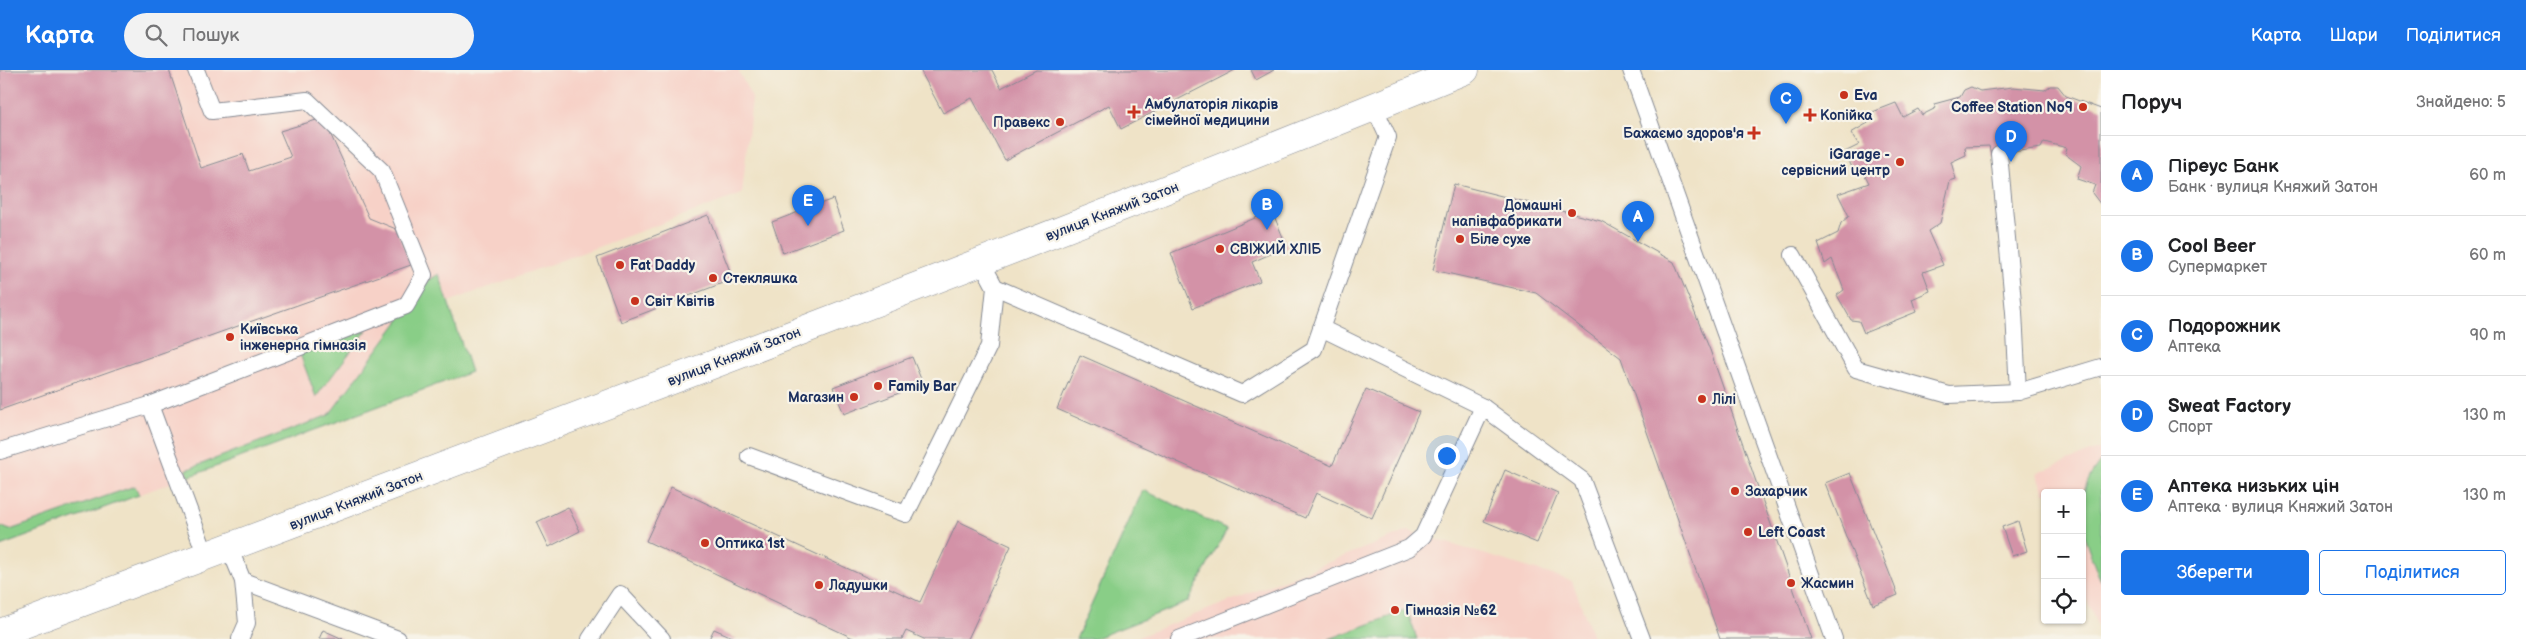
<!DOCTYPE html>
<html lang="uk">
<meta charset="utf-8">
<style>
:root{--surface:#fff;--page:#f2f2f2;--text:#202124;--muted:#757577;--line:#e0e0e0;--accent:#1a73e8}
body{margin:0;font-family:"Balsamiq Sans",sans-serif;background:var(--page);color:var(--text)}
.controls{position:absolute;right:15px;bottom:15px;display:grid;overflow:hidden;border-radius:5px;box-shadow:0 1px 4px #0004}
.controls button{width:45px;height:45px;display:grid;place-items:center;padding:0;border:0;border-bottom:1px solid var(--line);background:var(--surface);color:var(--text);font:25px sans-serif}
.you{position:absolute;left:1446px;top:385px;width:18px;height:18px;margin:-12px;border:4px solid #fff;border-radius:50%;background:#1a73e8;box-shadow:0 0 0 8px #1a73e833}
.badge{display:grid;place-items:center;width:32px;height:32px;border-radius:50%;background:var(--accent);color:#fff;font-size:16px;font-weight:700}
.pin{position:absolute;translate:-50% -41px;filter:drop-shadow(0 1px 2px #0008)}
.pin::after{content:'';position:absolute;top:26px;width:18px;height:15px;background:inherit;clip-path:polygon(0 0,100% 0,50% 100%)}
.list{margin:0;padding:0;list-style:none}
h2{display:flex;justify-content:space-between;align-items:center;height:65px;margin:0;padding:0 20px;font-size:21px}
h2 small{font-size:16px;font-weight:400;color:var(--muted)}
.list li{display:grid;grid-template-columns:32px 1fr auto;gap:15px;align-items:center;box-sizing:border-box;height:80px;padding:0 20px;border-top:1px solid var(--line)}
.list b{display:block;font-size:19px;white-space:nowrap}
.list p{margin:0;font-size:16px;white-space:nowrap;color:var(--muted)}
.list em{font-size:16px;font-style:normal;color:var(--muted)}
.actions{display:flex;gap:10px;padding:15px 20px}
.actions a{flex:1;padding:11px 0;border:1px solid var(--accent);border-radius:5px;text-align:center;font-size:18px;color:var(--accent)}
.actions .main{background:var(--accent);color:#fff}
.icon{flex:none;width:28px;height:28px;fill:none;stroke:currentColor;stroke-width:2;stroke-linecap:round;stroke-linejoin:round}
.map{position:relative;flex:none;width:2101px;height:569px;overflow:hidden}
header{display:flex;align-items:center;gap:30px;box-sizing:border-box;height:70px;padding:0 25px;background:var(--accent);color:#fff}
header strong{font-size:24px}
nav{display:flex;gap:28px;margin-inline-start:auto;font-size:18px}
.search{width:350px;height:45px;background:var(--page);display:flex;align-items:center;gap:12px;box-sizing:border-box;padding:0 18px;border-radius:28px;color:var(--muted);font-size:19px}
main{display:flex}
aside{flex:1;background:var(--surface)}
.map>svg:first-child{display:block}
</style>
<header>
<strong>Карта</strong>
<div class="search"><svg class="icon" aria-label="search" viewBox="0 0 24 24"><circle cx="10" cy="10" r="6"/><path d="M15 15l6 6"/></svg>Пошук</div>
<nav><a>Карта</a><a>Шари</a><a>Поділитися</a></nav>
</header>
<main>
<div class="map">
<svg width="2101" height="569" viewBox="0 0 2101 569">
<rect width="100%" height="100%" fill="#f7f3e8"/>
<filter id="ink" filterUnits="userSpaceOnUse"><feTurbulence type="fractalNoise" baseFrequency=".02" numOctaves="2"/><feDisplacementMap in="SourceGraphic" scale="10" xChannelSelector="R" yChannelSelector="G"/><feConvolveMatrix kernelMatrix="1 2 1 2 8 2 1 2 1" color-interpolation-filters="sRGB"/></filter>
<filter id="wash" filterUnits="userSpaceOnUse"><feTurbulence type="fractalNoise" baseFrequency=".0096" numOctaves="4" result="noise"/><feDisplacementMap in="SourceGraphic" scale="20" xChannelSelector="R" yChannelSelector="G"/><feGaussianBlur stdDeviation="1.12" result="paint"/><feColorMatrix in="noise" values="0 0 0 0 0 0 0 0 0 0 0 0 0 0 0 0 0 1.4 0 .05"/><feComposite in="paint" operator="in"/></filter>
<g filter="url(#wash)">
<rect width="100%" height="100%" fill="#efe3c7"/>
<g fill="#f7d1c7">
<polygon points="0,0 738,0 752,28 742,124 448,232 471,302 0,476"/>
<polygon points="2101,378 2101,565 2082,518 2082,423 2045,423 2037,403"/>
<polygon points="1408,461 1572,511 1594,569 1133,569"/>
</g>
<g fill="#89ce87" stroke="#527e72">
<polygon points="439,204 471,302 188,407 186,400 329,345 429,210"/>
<polygon points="367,260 316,327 300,284"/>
<path d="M2101,391v120c-18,-42 -33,-81 0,-120z"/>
<polygon points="135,416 139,425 0,476 0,456 10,460"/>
<polygon points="1143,420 1227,459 1188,532 1093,569 1076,569"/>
<polygon points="1407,540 1417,569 1329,569"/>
</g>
<g id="blocks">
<g fill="#d392a7">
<polygon points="0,0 169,0 201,98 243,84 249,101 291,87 280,61 323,48 369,148 396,159 411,195 0,340"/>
<polygon points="920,0 992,0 1001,18 1036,0 1235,0 1121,59 1109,35 1005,90 972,28 943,43"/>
<polygon points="1251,0 1274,0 1256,10"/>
<polygon points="2050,16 2058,16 2066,26 2101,39 2101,135 2092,123 2095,115 2077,109 2081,96 2065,84 2067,78 2044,72 2041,78 1991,85 1989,76 1965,77 1966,85 1951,92 1956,109 1950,111 1940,153 1928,161 1943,195 1923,202 1930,221 1912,229 1916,242 1864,263 1859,251 1851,250 1837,225 1844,220 1832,189 1825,194 1818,173 1838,163 1841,153 1849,146 1838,124 1869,113 1863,101 1855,104 1845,82 1859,75 1851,63 1873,50 1870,43 1896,33 1903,47 1918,39 1922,45 1936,38 1934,34 1960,27 1964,20 1971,17 1980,21 2013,17 2045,20"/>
<polygon points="1454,114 1601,151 1674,192 1710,280 1811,569 1720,569 1621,288 1536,223 1433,200"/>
<polygon points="833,129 844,160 783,183 772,152"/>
<polygon points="1272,141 1287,177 1252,192 1260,211 1193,238 1171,183"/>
<polygon points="708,145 733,209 621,252 597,188"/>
<polygon points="1080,285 1332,396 1366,319 1419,342 1372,448 1316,423 1305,448 1057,339"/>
<polygon points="912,287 923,314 844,344 833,317"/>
<polygon points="1505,400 1558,423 1537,473 1484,451"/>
<polygon points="1850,403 1898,525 1873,535 1825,413"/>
<polygon points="671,417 920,532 958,451 1011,476 968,569 924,569 906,561 902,569 855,569 646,471"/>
<polygon points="568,437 580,461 549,477 537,452"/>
<polygon points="2018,451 2027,481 2012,486 2002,457"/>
<polygon points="714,559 737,569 709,569"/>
<polygon points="323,560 343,569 319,569"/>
</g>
</g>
</g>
<g filter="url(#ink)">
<use href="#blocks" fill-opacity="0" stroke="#858992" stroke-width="1"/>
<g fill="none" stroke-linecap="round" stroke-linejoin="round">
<defs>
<g id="service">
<polyline points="1631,0 1834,569"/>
<polyline points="1999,84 2014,242 2018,322"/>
<polyline points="1793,185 1856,299 1949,325 2018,322 2101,297"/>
<polyline points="981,191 995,217 1242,324 1314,279 1388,67 1374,37"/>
<polyline points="1321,258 1483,337 1582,410 1642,569"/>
<polyline points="150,335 206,486"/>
<polyline points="0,381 150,335 406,236 424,205 382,101 307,30 212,41 196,0"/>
<polyline points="749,386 906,444 989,276 995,217"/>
<polyline points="229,477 243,511 247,553 240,569"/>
<polyline points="243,511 398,569"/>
<polyline points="590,569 620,524 662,569"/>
<polyline points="1179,569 1409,478 1423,466 1483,337"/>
</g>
<path id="minor" d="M0,563c490,-184 980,-366 1465,-563"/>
</defs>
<use href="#service" stroke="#858992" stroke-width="18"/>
<use href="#minor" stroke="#858992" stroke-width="29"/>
<use href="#service" stroke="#fff" stroke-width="16"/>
<use href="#minor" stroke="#fff" stroke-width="28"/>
</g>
</g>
<g fill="#c8321e" stroke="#f7f3e8" stroke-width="2">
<circle cx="1844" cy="25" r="5"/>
<circle cx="2083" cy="37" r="5"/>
<path d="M1131.5 34.5h5v5h5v5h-5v5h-5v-5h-5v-5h5z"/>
<path d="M1807.5 37.5h5v5h5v5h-5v5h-5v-5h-5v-5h5z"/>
<circle cx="1060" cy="52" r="5"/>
<path d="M1751.5 55.5h5v5h5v5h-5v5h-5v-5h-5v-5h5z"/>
<circle cx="1900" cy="92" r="5"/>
<circle cx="1572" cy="143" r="5"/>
<circle cx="1460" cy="169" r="5"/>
<circle cx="1220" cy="179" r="5"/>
<circle cx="620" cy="195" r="5"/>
<circle cx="713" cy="208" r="5"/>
<circle cx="635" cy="231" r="5"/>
<circle cx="230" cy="267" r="5"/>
<circle cx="878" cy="316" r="5"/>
<circle cx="854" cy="327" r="5"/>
<circle cx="1702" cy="329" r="5"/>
<circle cx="1735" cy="421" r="5"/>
<circle cx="1748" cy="462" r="5"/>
<circle cx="705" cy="473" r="5"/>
<circle cx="1791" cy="513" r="5"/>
<circle cx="819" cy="515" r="5"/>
<circle cx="1395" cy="540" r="5"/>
</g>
<g text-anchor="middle" stroke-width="4.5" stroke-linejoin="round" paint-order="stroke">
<g font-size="14" font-weight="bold" fill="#1b2f5e" stroke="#f7f3e8" text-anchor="start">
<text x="1854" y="30">Eva</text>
<text x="1145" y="39">Амбулаторія лікарів<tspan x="1145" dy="16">сімейної медицини</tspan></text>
<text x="2073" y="42" text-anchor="end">Coffee Station No9</text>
<text x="1820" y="50">Копійка</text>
<text x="1050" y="57" text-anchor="end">Правекс</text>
<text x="1744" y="68" text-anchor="end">Бажаємо здоров'я</text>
<text x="1890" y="89" text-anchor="end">iGarage -<tspan x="1890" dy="16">сервісний центр</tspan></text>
<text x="1562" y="140" text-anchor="end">Домашні<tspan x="1562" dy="16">напівфабрикати</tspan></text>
<text x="1470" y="174">Біле сухе</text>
<text x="1230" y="184">СВІЖИЙ ХЛІБ</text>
<text x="630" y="200">Fat Daddy</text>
<text x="723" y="213">Стекляшка</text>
<text x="645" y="236">Світ Квітів</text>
<text x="240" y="264">Київська<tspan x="240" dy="16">інженерна гімназія</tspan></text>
<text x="888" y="321">Family Bar</text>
<text x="844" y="332" text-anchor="end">Магазин</text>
<text x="1712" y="334">Лілі</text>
<text x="1745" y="426">Захарчик</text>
<text x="1758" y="467">Left Coast</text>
<text x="715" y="478">Оптика 1st</text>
<text x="1801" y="518">Жасмин</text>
<text x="829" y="520">Ладушки</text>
<text x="1405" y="545">Гімназія №62</text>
</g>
<g font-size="14" fill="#1b2f5e" stroke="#f7f3e8">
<text transform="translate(1112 141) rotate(-21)" y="5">вулиця Княжий Затон</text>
<text transform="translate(734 286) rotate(-21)" y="5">вулиця Княжий Затон</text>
<text transform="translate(356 430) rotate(-21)" y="5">вулиця Княжий Затон</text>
</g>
</g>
</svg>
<div class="controls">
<button>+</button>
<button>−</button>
<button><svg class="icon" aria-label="locate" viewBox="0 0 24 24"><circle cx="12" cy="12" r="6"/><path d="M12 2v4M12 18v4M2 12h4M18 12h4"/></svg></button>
</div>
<div class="you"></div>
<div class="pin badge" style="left:1638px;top:172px">A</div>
<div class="pin badge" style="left:1267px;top:160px">B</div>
<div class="pin badge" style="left:1786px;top:54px">C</div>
<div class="pin badge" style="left:2011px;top:92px">D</div>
<div class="pin badge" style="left:808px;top:156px">E</div>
</div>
<aside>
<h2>Поруч<small>Знайдено: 5</small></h2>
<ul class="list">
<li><span class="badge">A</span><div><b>Піреус Банк</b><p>Банк · вулиця Княжий Затон</p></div><em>60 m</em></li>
<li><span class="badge">B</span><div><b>Cool Beer</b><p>Супермаркет</p></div><em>60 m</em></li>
<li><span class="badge">C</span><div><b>Подорожник</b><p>Аптека</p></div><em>90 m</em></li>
<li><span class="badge">D</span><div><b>Sweat Factory</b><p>Спорт</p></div><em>130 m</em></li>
<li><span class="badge">E</span><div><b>Аптека низьких цін</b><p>Аптека · вулиця Княжий Затон</p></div><em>130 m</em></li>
</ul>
<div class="actions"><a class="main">Зберегти</a><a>Поділитися</a></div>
</aside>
</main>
